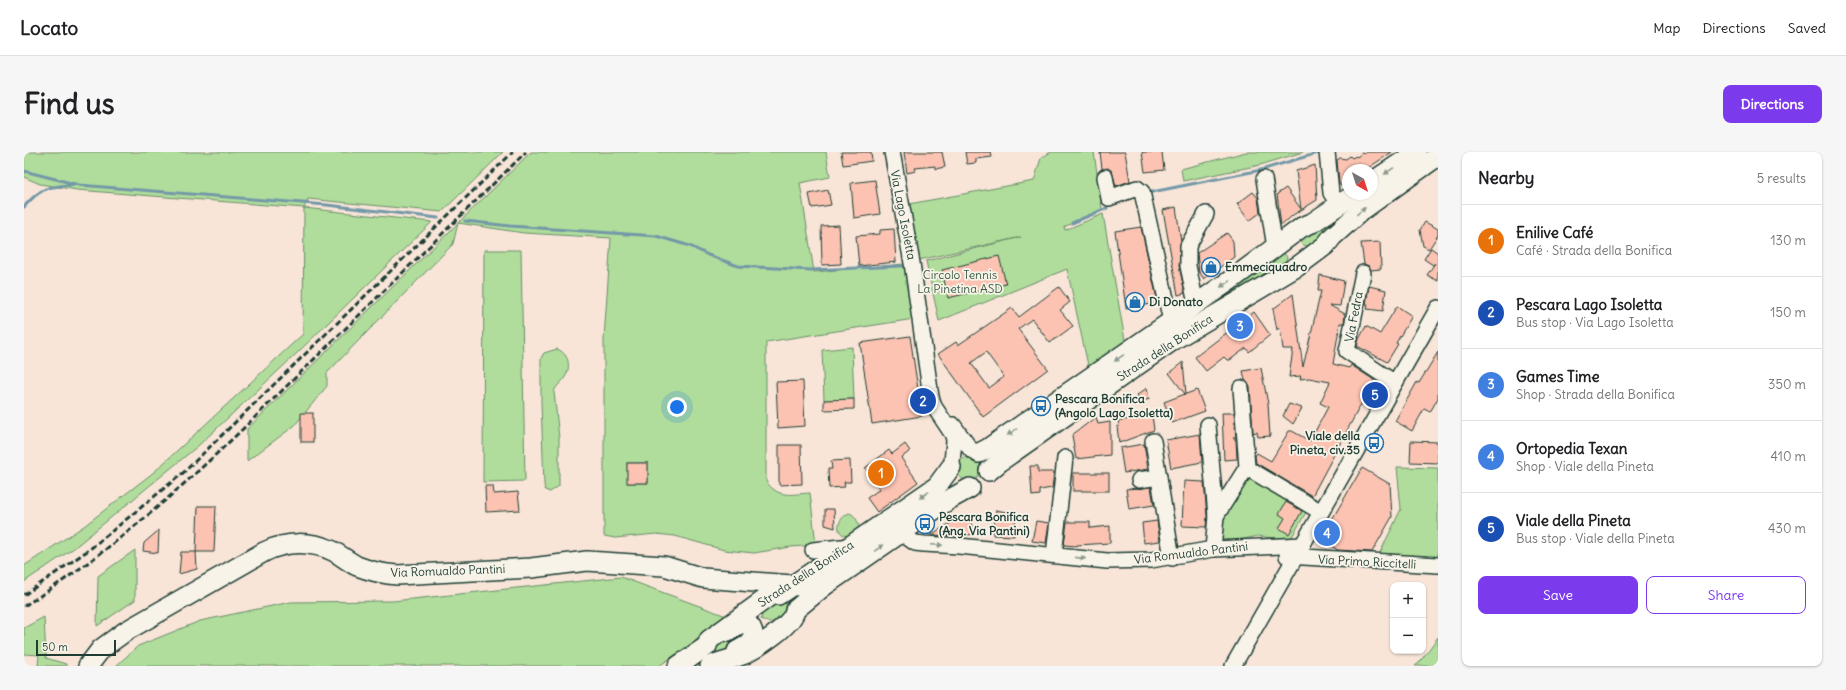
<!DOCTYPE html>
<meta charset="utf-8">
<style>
:root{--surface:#fff;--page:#f6f6f6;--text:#202124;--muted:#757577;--line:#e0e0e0;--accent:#7c3aed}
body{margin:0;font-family:Delius,sans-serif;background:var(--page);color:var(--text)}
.controls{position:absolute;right:12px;bottom:12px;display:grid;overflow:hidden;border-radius:8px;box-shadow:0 1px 3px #0004}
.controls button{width:36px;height:36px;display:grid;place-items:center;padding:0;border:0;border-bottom:1px solid var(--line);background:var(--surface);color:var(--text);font:20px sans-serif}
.compass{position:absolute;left:1318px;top:12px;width:36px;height:36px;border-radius:50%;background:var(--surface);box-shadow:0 1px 3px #0004;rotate:141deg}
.scale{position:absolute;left:12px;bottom:10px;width:80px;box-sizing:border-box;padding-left:4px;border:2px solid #1f3d34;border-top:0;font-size:11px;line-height:14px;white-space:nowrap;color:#1f3d34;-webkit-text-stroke:3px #f7f3e8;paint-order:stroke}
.you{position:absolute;left:653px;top:255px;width:14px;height:14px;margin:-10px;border:3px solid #fff;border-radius:50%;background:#1a73e8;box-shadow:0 0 0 6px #1a73e833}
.badge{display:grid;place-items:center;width:26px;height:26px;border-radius:50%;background:var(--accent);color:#fff;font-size:13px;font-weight:700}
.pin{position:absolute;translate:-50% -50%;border:2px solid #fff;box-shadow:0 1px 4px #0006}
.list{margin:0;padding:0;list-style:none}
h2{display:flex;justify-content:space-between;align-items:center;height:52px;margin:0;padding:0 16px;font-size:17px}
h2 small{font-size:13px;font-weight:400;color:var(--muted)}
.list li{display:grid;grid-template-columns:26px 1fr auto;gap:12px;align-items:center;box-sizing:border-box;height:72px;padding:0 16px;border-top:1px solid var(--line)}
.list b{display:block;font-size:15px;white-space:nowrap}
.list p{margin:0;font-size:13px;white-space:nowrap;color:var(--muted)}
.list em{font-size:13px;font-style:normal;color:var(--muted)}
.actions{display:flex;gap:8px;padding:12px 16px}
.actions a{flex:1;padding:9px 0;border:1px solid var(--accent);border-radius:8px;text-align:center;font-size:14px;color:var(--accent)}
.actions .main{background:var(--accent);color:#fff}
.map{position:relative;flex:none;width:1414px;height:514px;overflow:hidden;border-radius:8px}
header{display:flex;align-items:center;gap:24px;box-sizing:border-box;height:56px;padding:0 20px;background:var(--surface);border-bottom:1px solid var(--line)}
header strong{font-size:19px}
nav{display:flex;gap:22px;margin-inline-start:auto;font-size:14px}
.intro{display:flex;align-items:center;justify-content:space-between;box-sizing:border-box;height:96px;padding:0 24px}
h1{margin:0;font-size:28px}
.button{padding:10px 18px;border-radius:8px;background:var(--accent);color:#fff;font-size:14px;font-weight:700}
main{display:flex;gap:24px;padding:0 24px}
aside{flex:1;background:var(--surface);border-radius:8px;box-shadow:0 1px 3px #0004}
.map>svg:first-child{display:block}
</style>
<header>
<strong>Locato</strong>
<nav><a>Map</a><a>Directions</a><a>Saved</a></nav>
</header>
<div class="intro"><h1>Find us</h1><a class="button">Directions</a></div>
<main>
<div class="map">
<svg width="1414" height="514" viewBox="0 0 1414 514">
<rect width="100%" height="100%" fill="#f8e5d8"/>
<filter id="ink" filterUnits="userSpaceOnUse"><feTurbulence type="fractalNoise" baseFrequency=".025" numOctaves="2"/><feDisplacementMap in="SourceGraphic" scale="8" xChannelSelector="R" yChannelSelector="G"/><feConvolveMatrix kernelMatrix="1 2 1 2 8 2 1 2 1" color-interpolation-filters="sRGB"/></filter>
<g filter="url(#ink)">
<g fill="#b0dd9b" stroke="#688d68" fill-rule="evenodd">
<polygon points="0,0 479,0 418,60 284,47 280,56 408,70 269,205 175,293 50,396 0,430 0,414 60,374 130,320 279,182 280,56 53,38 16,32 0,25"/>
<path d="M507,0h295l4,25 -30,6 14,89 90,-8 10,55 -148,23v139c12,18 25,13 44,12l6,52 -25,2 -37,6 -30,-3 -49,-14 -19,-2 -41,4 -11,-2v-198l7,-100 -87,-5 -66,-10 -5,21 -126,129v13l-33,40 -47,35v-32zM603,311h21v20h-20z"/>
<polygon points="1027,0 1070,0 1078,57 1040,75 1041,78 1079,62 1102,194 1065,218 1043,117 915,169 902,109 997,85 895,108 885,52 1010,29 1017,6"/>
<polygon points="1222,0 1279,0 1236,13 1159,29 1157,17"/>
<polygon points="1402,0 1413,0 1287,93 1282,94 1278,92 1276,87 1342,42 1348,42 1348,38"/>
<polygon points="460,98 497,98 501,329 459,330"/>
<polygon points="1259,100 1263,105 1262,109 1258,113 1055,241"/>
<polygon points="828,195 830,247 800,248 798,198"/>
<path d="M533,197c11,4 15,17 8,28 -4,7 -8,7 -11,15l5,46v48l-9,6 -5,-2 -1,-5 -3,-83v-44l3,-5z"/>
<circle cx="945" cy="317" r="12"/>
<polygon points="1373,315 1414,316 1414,406 1353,407 1377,357"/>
<polygon points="1222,323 1284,357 1266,388 1234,384 1197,392 1197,366"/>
<path d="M825,361c7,2 9,9 10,16l-11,7c-15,-2 -10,-18 1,-23z"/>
<polygon points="111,398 111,448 73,474 74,424"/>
<polygon points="597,425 705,465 635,514 92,514 114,494 176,469 267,450 369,449"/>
<polygon points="771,439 782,441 753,468 746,471 737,467 739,459"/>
<polygon points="20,465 22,506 42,512 42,514 14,514 15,503 0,502 0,476"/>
<polygon points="718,475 722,489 676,514 666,514"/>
<polygon points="1414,485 1414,514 1391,514 1395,511"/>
</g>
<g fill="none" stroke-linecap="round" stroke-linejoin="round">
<g stroke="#7398a8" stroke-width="3">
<polyline points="0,19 55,33 303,53 414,66"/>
<polyline points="1123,41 1237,18 1294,1"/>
<path d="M0,55c16,-19 24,-21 49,-22"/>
<polyline points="441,69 486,74 632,84 666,94 684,103 714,114 787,118 878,114"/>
<polyline points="1048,71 1083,56"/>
</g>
</g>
<g fill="#fcc3b2" stroke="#1f3d34" fill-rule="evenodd">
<polygon points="817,0 847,0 848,9 819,13"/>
<polygon points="880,0 918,0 921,15 911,17 911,14 891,16 892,19 883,21"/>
<polygon points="941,0 967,0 968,5 952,7 952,11 943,12"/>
<polygon points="1076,0 1101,0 1106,29 1092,34 1088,19 1084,16 1078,17"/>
<polygon points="1118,0 1138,0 1140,18 1121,20"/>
<polygon points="1343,0 1368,0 1341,18 1324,18 1324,29 1317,34 1315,31 1313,8 1316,6 1322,7 1326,4 1328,6 1332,4 1333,5 1338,1 1340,2"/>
<polygon points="1291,13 1293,48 1269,63 1257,74 1253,42 1262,36 1277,57 1272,19"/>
<polygon points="851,28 856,62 830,66 827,31"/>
<polygon points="804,38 807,53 788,56 785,42"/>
<polygon points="1229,40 1234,46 1236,61 1225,69 1213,52"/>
<polygon points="1152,55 1157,89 1155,114 1161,141 1154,143 1139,58"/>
<polygon points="1401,70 1414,77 1414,83 1405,97 1399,94 1396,78"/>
<polygon points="815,73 817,112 798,113 797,74"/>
<polygon points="1117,75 1134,151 1102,156 1091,79"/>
<polygon points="870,77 872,110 835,114 832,84 856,82 856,78"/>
<polygon points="1203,81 1209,89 1210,105 1180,127 1175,120 1173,101"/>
<polygon points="1356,90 1357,117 1347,118 1345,114 1340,112 1337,91"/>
<polygon points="1407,96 1414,101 1414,129 1403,123 1411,111 1409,113 1400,107"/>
<polygon points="975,104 982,132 924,146 918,118"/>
<polygon points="1296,123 1320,129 1316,154 1305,153 1321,162 1320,171 1316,171 1309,212 1325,216 1327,213 1350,228 1288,344 1232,311 1231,304 1233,301 1247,309 1265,279 1268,279 1286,289 1304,255 1296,251 1306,230 1285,226 1276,227 1277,224 1265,225 1269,197 1259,197 1256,175 1253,178 1249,157 1269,142 1279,215 1297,139 1294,139"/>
<polygon points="1345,134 1362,138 1359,159 1343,157 1344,152 1342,152"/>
<path d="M1035,135l11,15 -10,8 13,16 -23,17 -18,-24 -14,10 30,40 -65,48 -45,-63 18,-12 2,3 54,-37 7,9zM962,200l18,25 -15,11 -18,-25z"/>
<polygon points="1373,154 1388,164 1372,191 1374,192 1363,210 1333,194 1335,187 1342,174 1356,182"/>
<polygon points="1230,160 1246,183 1225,200 1222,196 1206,208 1203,208 1200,205 1182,219 1171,205"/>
<polygon points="886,184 898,264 848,272 836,191"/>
<polygon points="1414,200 1414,246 1406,260 1400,257 1388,279 1371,269 1393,230 1395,231"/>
<polygon points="1159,210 1162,242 1173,238 1181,259 1148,271 1140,250 1161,242 1145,221"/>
<polygon points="1237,216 1244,252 1246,284 1234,285 1233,280 1229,281 1226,235 1221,228 1219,219"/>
<polygon points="779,229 781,274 754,276 752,230"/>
<polygon points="1123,236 1125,247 1117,250 1113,243"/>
<polygon points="830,247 830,257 800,258 800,248"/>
<polygon points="1265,252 1278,256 1269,272 1259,264"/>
<rect x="277" y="261" width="12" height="29"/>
<polygon points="1198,261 1210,261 1212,286 1209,286 1212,288 1213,307 1200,308"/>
<polygon points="1128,263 1130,278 1095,291 1093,274 1095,275 1094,269"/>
<polygon points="1072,265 1074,272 1086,270 1086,303 1052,307 1048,283"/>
<polygon points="1176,282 1178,310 1147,316 1142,288"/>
<polygon points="1387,289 1414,290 1414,311 1386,310"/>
<polygon points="881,292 886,299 877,306 894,330 853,360 843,346 856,337 841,316 865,298 868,302"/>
<polygon points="1120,292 1124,317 1100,321 1096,296"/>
<polygon points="755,293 777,293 778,332 755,333"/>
<polygon points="826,308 827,330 820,330 821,335 805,336 804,317 808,317 807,309"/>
<rect x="603" y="311" width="21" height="20"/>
<polygon points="1006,314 1014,314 1014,320 1030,320 1028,336 1016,338 1016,343 1008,344"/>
<polygon points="1338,316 1366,332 1368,365 1348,400 1314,398 1296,388"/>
<rect x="1049" y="321" width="36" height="18"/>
<polygon points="1160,329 1180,330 1183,364 1182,375 1158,374"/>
<polygon points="461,334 469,334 470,342 494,340 496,358 462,360"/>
<polygon points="1127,335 1130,353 1105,357 1102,337"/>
<polygon points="1262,350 1278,359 1265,382 1255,376 1261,366 1255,362"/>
<polygon points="174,354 192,354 190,400 172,400"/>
<polygon points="801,357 810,357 811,376 801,373"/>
<polygon points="972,358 992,362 990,384 969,383"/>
<polygon points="947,363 950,382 937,384 906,383 937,365"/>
<polygon points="1012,369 1025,371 1022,391 1008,389"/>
<polygon points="1133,369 1136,389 1120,391 1118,371"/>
<polygon points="1043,370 1066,370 1066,376 1086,374 1086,391 1053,393 1053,394 1040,393"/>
<polygon points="135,378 134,401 119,399 120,391"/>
<polygon points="157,400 172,400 173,417 155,422"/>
</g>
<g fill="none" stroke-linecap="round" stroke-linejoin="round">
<defs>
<g id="minor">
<polyline points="868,0 888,111 907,245 911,256 929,283 930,289 928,310"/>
<polyline points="1303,0 1307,41 1315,53"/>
<polyline points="1081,25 1085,46 1113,36 1118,40 1147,169"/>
<polyline points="1240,27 1250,89 1252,93"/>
<polyline points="1339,121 1323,199 1371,231"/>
<polyline points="1172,152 1164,114 1164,94 1182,62"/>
<polyline points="929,273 947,298"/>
<polyline points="1184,273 1192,364"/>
<polyline points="1129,289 1148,406"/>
<polyline points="1230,320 1297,360"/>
<polyline points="1115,328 1135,325"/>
<polyline points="877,381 891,391 900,392 935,394 1083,409 1127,408 1189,397 1279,393"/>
<polyline points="1189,397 1192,364 1223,315 1217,236"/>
<polyline points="789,398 817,395 825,402"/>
<polyline points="1030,403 1041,306"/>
<polyline points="1263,404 1414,413"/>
<polyline points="1209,514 1414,156"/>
</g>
<g id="major">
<polyline points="1348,30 1393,0"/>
<polyline points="955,301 963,297 1211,125 1278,75 1288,71 1331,42"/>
<polyline points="965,319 978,308 1151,187 1274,114 1302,93 1308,85 1337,59 1414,4"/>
<path d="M704,480c4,-3 9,-7 14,-9 8,-2 13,9 10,16 -2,6 -10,9 -15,12"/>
<path d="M64,514l13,-17 25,-18 138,-79c22,-11 47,-11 69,-1 9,5 16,11 24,15 13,5 26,8 40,9l134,-7 56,-7 77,5 39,12 89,7 22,4 10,-3"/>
<polyline points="654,514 683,494 685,488 747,443 754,443 784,423 913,334 927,315"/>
<path d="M686,514c11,-5 23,-7 35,-12 13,-7 49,-30 50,-44l29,-24 126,-87 20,-11"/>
</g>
</defs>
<use href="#minor" stroke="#1f3d34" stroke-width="18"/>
<use href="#major" stroke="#1f3d34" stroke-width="22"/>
<use href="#minor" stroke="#f7f3e8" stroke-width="15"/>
<use href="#major" stroke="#f7f3e8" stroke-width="19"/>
<g stroke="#1f3d34" stroke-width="3" stroke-dasharray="6 3" stroke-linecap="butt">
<polyline points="0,443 66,397 159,321 489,0"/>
<path d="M0,454c104,-64 192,-150 278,-235 75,-73 149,-146 224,-219"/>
</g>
</g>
<defs><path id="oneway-solid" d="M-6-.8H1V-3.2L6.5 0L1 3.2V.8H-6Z"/></defs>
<g fill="#8b988e">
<use href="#oneway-solid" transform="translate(1365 19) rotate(146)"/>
<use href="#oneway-solid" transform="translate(1337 59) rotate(-39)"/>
<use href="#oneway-solid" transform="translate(1201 132) rotate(145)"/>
<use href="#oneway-solid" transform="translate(1095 206) rotate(145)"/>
<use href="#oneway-solid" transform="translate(988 280) rotate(146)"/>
<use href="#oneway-solid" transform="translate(900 343) rotate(145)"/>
<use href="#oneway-solid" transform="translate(913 393) rotate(3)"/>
<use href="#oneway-solid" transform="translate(855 396) rotate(-34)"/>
<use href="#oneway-solid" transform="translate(1056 406) rotate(7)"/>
</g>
</g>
<defs>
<symbol id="shop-ring" viewBox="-11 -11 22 22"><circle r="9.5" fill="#f7f3e8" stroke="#1f6fb2" stroke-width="1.5"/><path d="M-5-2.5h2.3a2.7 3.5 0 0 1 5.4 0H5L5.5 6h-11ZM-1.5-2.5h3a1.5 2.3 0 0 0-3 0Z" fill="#1f6fb2"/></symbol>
<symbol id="bus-ring" viewBox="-11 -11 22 22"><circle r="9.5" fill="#f7f3e8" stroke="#1f6fb2" stroke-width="1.5"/><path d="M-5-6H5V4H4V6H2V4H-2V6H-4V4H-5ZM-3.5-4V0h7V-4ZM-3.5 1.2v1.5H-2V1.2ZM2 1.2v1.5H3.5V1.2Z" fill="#1f6fb2"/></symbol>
</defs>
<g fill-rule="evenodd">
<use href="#shop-ring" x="1176" y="104" width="22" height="22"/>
<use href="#shop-ring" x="1100" y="139" width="22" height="22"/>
<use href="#bus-ring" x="1006" y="243" width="22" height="22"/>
<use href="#bus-ring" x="1339" y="280" width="22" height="22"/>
<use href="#bus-ring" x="890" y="361" width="22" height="22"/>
</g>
<g text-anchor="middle" stroke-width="3.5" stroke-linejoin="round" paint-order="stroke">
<g font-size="12" fill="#1f3d34" stroke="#f7f3e8">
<text transform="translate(879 63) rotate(79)" y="4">Via Lago Isoletta</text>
<text transform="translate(1330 165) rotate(-79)" y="4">Via Fedra</text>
<text transform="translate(1141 196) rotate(-33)" y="4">Strada della Bonifica</text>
<text transform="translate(1167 401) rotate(-7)" y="4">Via Romualdo Pantini</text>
<text transform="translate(1343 410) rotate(3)" y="4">Via Primo Riccitelli</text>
<text transform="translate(424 419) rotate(-2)" y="4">Via Romualdo Pantini</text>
<text transform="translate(782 422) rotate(-33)" y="4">Strada della Bonifica</text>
</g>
<g font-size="12" font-weight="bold" fill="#1f3d34" stroke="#f7f3e8" text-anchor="start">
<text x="1201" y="119">Emmeciquadro</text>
<text x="1125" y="154">Di Donato</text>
<text x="1031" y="251">Pescara Bonifica<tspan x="1031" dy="14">(Angolo Lago Isoletta)</tspan></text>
<text x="1336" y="288" text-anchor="end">Viale della<tspan x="1336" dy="14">Pineta, civ.35</tspan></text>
<text x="915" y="369">Pescara Bonifica<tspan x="915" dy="14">(Ang. Via Pantini)</tspan></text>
</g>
<g font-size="12" fill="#3c5d49" stroke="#f7f3e8">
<text x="936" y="127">Circolo Tennis<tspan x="936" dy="14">La Pinetina ASD</tspan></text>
</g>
</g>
</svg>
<div class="controls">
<button>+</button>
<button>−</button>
</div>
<svg class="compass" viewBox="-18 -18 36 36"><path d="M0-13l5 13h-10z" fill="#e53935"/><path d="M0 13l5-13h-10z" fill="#757577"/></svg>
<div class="scale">50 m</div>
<div class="you"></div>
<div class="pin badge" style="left:857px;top:321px;background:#e8710a">1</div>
<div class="pin badge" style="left:899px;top:249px;background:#1a4fb4">2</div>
<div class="pin badge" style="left:1216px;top:174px;background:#3f7fe0">3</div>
<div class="pin badge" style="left:1303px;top:381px;background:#3f7fe0">4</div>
<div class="pin badge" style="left:1351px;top:243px;background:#1a4fb4">5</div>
</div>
<aside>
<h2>Nearby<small>5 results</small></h2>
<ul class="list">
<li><span class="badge" style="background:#e8710a">1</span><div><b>Enilive Café</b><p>Café · Strada della Bonifica</p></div><em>130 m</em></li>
<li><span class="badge" style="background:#1a4fb4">2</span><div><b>Pescara Lago Isoletta</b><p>Bus stop · Via Lago Isoletta</p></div><em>150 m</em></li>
<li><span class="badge" style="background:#3f7fe0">3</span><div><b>Games Time</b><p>Shop · Strada della Bonifica</p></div><em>350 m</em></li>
<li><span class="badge" style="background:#3f7fe0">4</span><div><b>Ortopedia Texan</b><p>Shop · Viale della Pineta</p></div><em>410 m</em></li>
<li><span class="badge" style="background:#1a4fb4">5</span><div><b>Viale della Pineta</b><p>Bus stop · Viale della Pineta</p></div><em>430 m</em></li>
</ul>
<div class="actions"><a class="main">Save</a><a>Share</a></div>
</aside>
</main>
